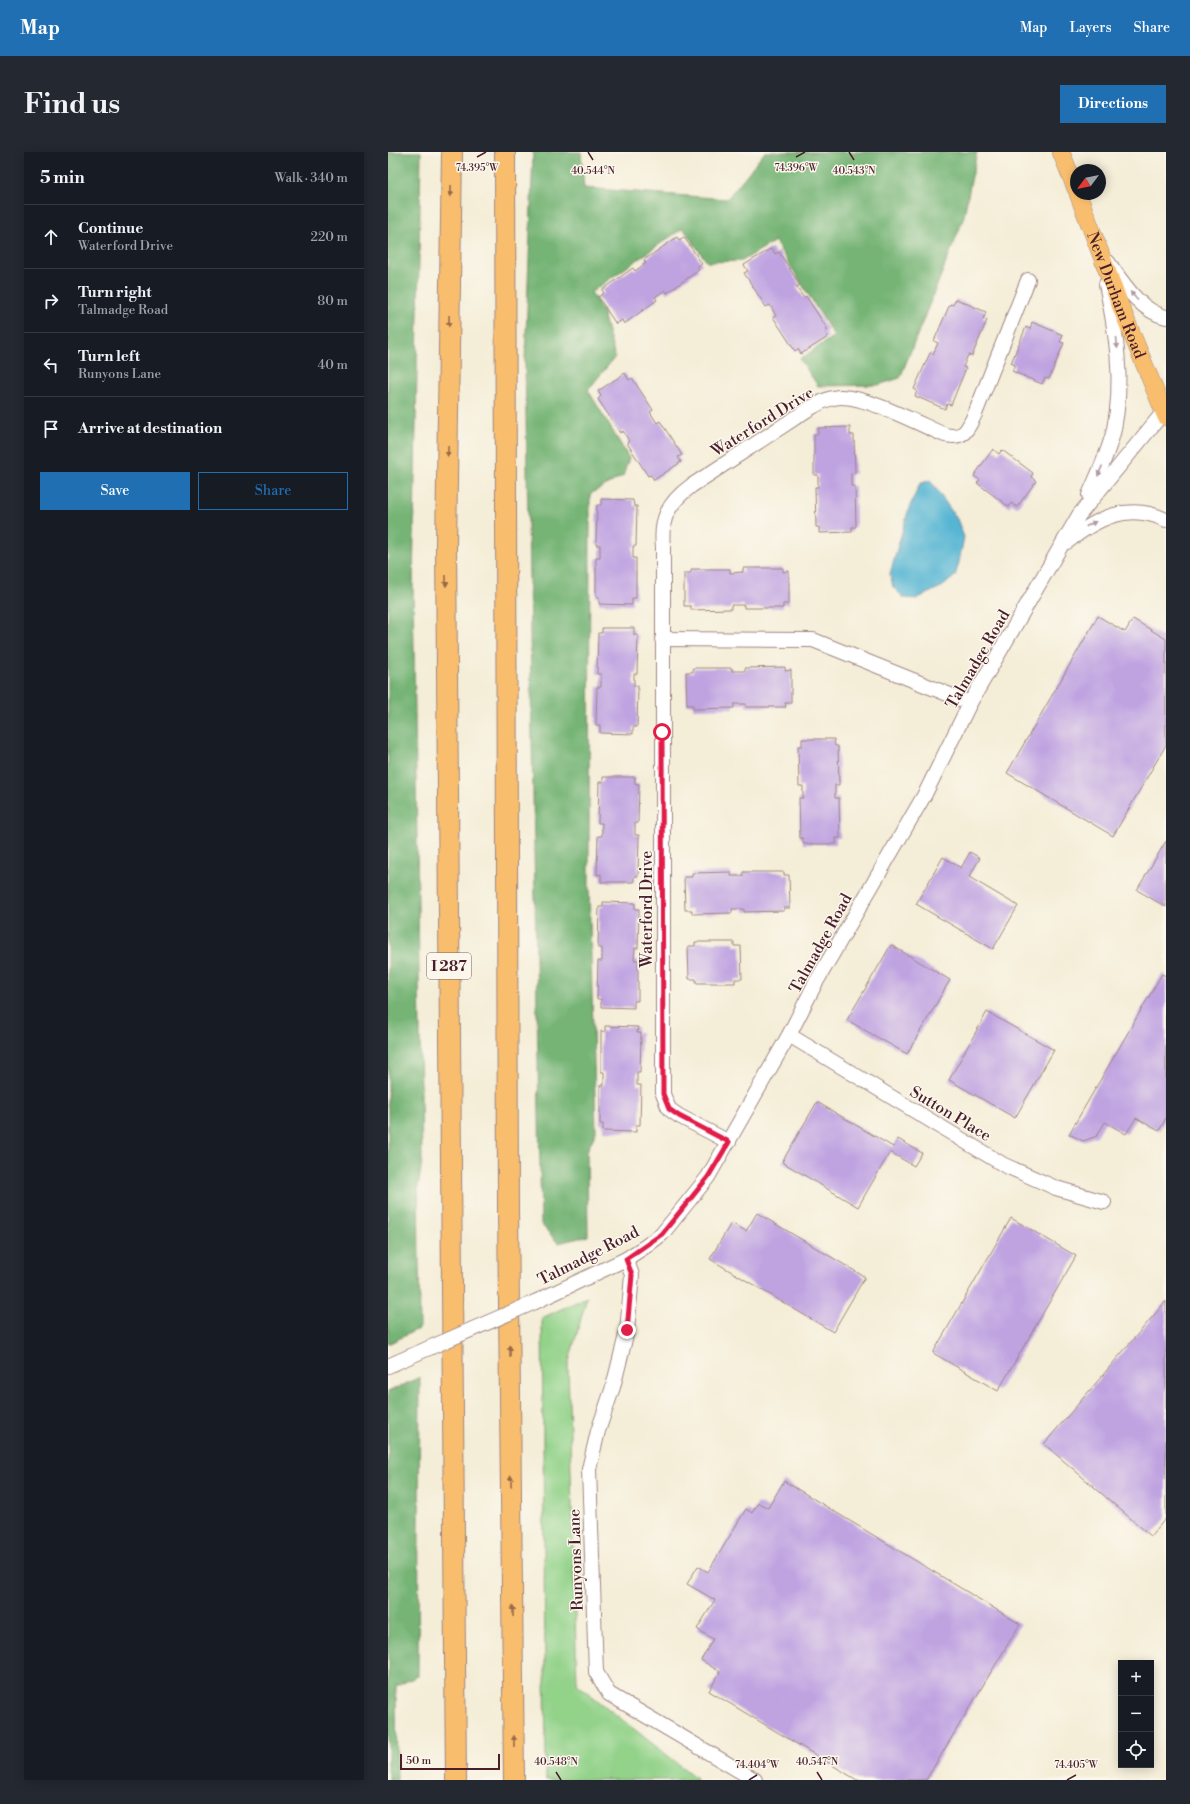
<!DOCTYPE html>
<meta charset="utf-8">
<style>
:root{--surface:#171b24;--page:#242831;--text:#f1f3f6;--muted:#9ea1a6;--line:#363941;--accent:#1f6fb2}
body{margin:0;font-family:"Libre Bodoni",serif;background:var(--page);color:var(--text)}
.controls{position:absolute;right:12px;bottom:12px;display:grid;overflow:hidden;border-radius:0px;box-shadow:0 2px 10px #0003}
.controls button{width:36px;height:36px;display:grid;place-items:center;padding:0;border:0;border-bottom:1px solid var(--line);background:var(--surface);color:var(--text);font:20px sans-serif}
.compass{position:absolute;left:682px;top:12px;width:36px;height:36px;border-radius:50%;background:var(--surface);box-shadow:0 2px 10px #0003;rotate:238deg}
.scale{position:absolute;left:12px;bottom:10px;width:100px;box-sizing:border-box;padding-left:4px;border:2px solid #4a1f2b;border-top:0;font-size:11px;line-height:14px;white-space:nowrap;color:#4a1f2b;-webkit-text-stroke:3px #fbf7ec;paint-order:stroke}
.stop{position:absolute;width:12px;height:12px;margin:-9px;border:3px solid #e11d48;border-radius:50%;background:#fff}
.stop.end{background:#e11d48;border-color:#fff;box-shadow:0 1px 4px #0008}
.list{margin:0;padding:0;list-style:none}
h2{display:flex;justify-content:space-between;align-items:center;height:52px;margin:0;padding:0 16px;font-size:17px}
h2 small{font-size:13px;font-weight:400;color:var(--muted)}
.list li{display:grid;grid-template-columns:26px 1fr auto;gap:12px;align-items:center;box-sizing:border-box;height:64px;padding:0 16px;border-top:1px solid var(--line)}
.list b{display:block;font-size:15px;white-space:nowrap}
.list p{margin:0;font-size:13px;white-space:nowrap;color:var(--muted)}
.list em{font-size:13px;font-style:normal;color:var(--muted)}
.actions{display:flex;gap:8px;padding:12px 16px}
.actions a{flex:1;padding:9px 0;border:1px solid var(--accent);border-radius:0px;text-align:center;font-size:14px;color:var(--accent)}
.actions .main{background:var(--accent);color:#fff}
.icon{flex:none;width:22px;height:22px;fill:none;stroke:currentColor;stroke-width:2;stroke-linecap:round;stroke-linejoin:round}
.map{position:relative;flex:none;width:778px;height:1628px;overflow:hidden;border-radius:0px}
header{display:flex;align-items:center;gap:24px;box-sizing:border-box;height:56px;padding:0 20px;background:var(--accent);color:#fff}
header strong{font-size:19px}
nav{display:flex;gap:22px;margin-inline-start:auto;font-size:14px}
.intro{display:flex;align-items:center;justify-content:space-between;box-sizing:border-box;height:96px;padding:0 24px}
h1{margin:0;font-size:28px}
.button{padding:10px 18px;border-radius:0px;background:var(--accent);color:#fff;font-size:14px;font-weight:700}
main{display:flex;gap:24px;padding:0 24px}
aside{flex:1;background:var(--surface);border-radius:0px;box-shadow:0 2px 10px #0003}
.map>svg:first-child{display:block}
</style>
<header>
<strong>Map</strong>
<nav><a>Map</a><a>Layers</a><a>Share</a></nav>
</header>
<div class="intro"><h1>Find us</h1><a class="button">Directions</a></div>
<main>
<aside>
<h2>5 min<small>Walk · 340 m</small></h2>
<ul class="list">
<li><svg class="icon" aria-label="ahead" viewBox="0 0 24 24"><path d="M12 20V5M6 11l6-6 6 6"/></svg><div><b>Continue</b><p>Waterford Drive</p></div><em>220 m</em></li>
<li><svg class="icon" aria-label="right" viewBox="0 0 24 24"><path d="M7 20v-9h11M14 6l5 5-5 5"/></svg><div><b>Turn right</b><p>Talmadge Road</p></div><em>80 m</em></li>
<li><svg class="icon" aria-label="left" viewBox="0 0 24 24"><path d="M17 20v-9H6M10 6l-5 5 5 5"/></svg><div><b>Turn left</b><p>Runyons Lane</p></div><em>40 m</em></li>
<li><svg class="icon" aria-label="arrive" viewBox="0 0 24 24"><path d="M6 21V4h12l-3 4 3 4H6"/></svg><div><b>Arrive at destination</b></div></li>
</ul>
<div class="actions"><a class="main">Save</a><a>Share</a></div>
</aside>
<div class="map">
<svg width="778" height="1628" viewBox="0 0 778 1628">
<rect width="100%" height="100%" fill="#fbf7ec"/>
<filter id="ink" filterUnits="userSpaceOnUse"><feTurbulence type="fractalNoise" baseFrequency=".025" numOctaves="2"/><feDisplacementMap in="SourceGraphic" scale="8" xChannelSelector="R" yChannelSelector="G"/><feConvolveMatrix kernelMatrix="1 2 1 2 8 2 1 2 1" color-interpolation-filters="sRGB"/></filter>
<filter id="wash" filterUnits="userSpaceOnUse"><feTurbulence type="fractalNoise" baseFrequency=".012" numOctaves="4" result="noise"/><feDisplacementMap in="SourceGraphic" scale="16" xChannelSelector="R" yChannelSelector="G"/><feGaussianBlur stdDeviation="0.9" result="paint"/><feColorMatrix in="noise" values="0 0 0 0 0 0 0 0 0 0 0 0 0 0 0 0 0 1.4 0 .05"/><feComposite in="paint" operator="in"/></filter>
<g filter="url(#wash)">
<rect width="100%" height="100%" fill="#f4edd7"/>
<polygon fill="#92d289" stroke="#6e785a" points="199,1145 180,1213 189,1532 308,1626 307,1628 158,1628 154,1166"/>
<g fill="#75b475" stroke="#606a50">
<polygon points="0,0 33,0 25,433 34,1009 30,1036 32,1176 0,1192"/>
<polygon points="145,0 193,0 196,36 339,47 377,0 589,0 575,68 512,226 490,233 430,234 412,207 446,184 387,89 354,109 319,110 295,76 203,140 214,158 227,205 200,238 241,306 235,324 202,342 201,736 208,980 199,999 200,1084 170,1091 153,1072 137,210"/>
<polygon points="32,1225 30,1524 8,1534 9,1628 0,1628 0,1240"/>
</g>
<polygon fill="#54b5d3" stroke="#4f6a7f" points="542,328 569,367 576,385 571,410 567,424 555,434 528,447 516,446 505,435 502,422 521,356 532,332"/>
<g id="blocks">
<g fill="#bfa3e1">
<polygon points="289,85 291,88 296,85 314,112 309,116 311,118 279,141 277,138 267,145 269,148 236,172 234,168 228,172 210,145 216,141 214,138 245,116 247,119 258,111 256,108"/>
<polygon points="384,96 387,102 391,100 412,133 408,135 416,146 418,144 440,178 437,180 440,185 413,202 410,197 407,199 385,165 388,164 382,153 378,155 356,121 360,119 356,113"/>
<polygon points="568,147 598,160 595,167 599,168 584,204 580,203 575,215 578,216 563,253 559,252 557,257 527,244 529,239 526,237 542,201 545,202 550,191 546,189 562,152 565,153"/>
<polygon points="644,170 675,183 672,190 676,191 661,227 657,226 654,232 624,219 627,213 623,211 638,175 642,177"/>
<polygon points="237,221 241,228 244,226 265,258 262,260 269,271 272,269 294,303 290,305 293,310 266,328 263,323 260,324 239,291 241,289 235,279 232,281 210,247 213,244 210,239"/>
<polygon points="462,275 462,283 466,283 467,321 463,322 463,334 467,334 468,375 464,375 464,380 431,381 431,375 428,375 427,335 430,335 430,323 426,323 426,282 430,282 430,276"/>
<polygon points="605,297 611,302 614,298 645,321 643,325 648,329 629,355 623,351 621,355 589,331 592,328 586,324"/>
<polygon points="213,347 245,348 246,354 249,354 248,394 245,394 245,406 248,406 248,446 244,446 244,453 211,452 211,445 208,445 208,406 212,406 212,393 208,393 209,353 213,353"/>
<polygon points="355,416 395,416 395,420 401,419 401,452 395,452 395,456 356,456 356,453 343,453 343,457 303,458 303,454 296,454 296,421 303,421 303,417 342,417 342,421 355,420"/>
<polygon points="710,464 737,480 745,467 778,487 778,593 725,684 619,621"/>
<polygon points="214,476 246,476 246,483 250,483 249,522 246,522 246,534 250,534 249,575 245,575 245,582 212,581 212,573 208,573 209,535 213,535 213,522 209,522 210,481 214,481"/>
<polygon points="397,515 397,519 403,518 403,551 397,551 398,555 358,555 358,552 346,552 346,556 305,557 305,553 299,553 298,520 305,520 305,516 344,516 344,519 357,519 357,516"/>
<polygon points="414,587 446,587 447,594 450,594 451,633 447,633 447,646 451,646 452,686 448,686 448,692 415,692 415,686 412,686 411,646 415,646 415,634 411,634 410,594 414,594"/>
<polygon points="215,625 247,625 247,632 251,632 250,671 247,671 247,683 251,683 250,724 246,724 246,730 213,730 213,722 209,723 210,684 214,684 214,671 210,671 211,630 215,630"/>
<polygon points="778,689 778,755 749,738"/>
<polygon points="582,700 592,706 581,725 630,754 605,797 528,752 555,705 573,716"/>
<polygon points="343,720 343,724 355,724 355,720 396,720 396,723 401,723 402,756 396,756 396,759 356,760 356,757 344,757 344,761 304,762 304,758 297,758 296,725 304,725 304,721"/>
<polygon points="215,750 247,751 247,757 251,757 250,796 247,796 246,808 250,808 250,849 246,849 246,856 213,855 213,847 209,847 210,809 214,809 214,796 210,796 211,755 215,755"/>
<polygon points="307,790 346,790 346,794 353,794 354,827 347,827 347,831 308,831 308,827 301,827 300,794 307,794"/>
<polygon points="503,793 562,828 519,902 459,868"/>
<polygon points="774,822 778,824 778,966 771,979 748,966 738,982 717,970 709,984 695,989 681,982"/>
<polygon points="599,860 666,898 627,966 561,928"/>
<polygon points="217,874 250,875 249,881 253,881 252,920 249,920 249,933 253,933 252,973 248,973 248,980 215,979 215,972 212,972 212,933 216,933 216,920 213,920 213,879 217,880"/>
<polygon points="429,950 505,995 510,987 534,1001 526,1014 502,1000 470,1055 394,1010"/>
<polygon points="369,1061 477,1125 445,1180 322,1107 343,1071 358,1079"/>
<polygon points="623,1066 688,1104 610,1239 545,1201"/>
<polygon points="778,1149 778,1366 763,1384 656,1292"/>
<polygon points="396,1329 632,1472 538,1628 469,1628 321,1539 332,1520 313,1508 325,1487 309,1477 327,1448 299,1432 310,1414 320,1420 358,1357 364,1361 370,1351 380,1356"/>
</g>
</g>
</g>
<g filter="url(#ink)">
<use href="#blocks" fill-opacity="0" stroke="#9f8681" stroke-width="1"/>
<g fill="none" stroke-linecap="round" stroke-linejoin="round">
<defs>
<g id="minor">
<path d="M720,110c15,21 32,49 58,55"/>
<path d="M701,343c9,-21 20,-43 25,-66 10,-49 2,-97 -8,-145"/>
<path d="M679,390c30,-24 61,-40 99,-22"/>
<polyline points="274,487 425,488 582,551"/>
<polyline points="401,883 616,1013 668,1036 716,1050"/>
<path d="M341,990l-50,-26 -10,-7 -6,-15v-547c-3,-28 5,-44 28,-61l116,-76c11,-6 21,-13 34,-13 27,0 78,27 104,38 20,4 22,-5 30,-21l53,-134"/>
<polyline points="238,1107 244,1123 239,1179 225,1235 210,1279 201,1317 208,1520 221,1542 367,1628"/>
<polyline points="147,1150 238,1107 258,1094 274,1082 320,1025 401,883 427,832 537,642 582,551 691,363 778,257"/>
<polyline points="0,1214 41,1196"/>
</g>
<g id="major">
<polyline points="673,0 688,37"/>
<path id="s1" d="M690,42l44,116 44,107"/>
</g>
<g id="highway">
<polyline points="64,0 58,394 68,1628"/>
<polyline points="117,0 120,1056 126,1628"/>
</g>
</defs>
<use href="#minor" stroke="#9f8681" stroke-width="16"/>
<use href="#major" stroke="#9f8681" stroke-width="18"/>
<use href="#highway" stroke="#9f8681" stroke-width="22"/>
<use href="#minor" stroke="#fff" stroke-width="14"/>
<use href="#major" stroke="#f9be6d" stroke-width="17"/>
<use href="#highway" stroke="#f9be6d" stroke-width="20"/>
<defs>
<polyline id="minor-bridge" points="41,1196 147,1150"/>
</defs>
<use href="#minor-bridge" stroke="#9f8681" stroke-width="16" stroke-linecap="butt"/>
<use href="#minor-bridge" stroke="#fff" stroke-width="14"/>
</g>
<defs><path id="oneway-solid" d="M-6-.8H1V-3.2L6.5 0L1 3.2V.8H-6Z"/></defs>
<g fill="#996749">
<use href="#oneway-solid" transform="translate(63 39) rotate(91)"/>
<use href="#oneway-solid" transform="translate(61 169) rotate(91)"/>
<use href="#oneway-solid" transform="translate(60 299) rotate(91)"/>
<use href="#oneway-solid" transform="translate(58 429) rotate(90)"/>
<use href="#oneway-solid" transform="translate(122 1199) rotate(-91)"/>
<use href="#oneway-solid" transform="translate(123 1329) rotate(-91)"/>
<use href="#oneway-solid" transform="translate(125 1459) rotate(-91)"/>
<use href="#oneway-solid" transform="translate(126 1589) rotate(-90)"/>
</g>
<g fill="#ae9aa0">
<use href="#oneway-solid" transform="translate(746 144) rotate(-131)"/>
<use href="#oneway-solid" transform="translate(729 191) rotate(85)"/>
<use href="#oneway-solid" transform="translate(712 319) rotate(114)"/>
<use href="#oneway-solid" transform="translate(703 372) rotate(-27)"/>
</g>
</g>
<g fill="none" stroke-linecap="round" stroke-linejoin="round" filter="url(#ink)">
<polyline stroke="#e11d48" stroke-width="5" points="239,1178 244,1123 238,1107 274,1082 320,1025 341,990 291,964 281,957 275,942 274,580"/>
</g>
<path fill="none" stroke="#4a1f2b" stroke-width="1.5" d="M200,0l5,8M461,0l5,8M89,5l9,-5M408,5l9,-5M168,1620l5,8M429,1620l5,8M361,1628l8,-5M679,1628l9,-5"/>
<g text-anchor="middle" stroke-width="3" stroke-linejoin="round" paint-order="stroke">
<rect fill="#fbf7ec" stroke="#7f6065" stroke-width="1" x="39" y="801" width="44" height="26" rx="3"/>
<g font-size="15" font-weight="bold" fill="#4a1f2b">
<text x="61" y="819">I 287</text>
</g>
<g font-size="16" fill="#4a1f2b" stroke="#fbf7ec">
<text dy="6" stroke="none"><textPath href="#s1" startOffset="108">New Durham Road</textPath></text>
<text transform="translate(374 269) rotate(-32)" y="6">Waterford Drive</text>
<text transform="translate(589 507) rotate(-60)" y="6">Talmadge Road</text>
<text transform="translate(258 757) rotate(-90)" y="6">Waterford Drive</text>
<text transform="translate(432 791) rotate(-61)" y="6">Talmadge Road</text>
<text transform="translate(563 961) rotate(31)" y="6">Sutton Place</text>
<text transform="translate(200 1103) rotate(-27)" y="6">Talmadge Road</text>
<text transform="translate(187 1408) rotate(-92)" y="6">Runyons Lane</text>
</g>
</g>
<g font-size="10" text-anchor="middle" fill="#4a1f2b" stroke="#fbf7ec" stroke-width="3" stroke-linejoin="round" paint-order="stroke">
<text x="89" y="19">74.395°W</text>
<text x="408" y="19">74.396°W</text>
<text x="205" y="22">40.544°N</text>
<text x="466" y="22">40.543°N</text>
<text x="168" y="1613">40.548°N</text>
<text x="429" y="1613">40.547°N</text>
<text x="369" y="1616">74.404°W</text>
<text x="688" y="1616">74.405°W</text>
</g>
</svg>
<div class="controls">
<button>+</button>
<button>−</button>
<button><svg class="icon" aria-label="locate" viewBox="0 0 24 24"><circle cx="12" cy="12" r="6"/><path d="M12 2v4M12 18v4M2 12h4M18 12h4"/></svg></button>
</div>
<svg class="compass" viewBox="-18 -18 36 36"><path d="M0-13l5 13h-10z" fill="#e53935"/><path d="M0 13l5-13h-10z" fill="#9ea1a6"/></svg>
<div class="scale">50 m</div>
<div class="stop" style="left:274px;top:580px"></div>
<div class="stop end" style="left:239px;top:1178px"></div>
</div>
</main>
